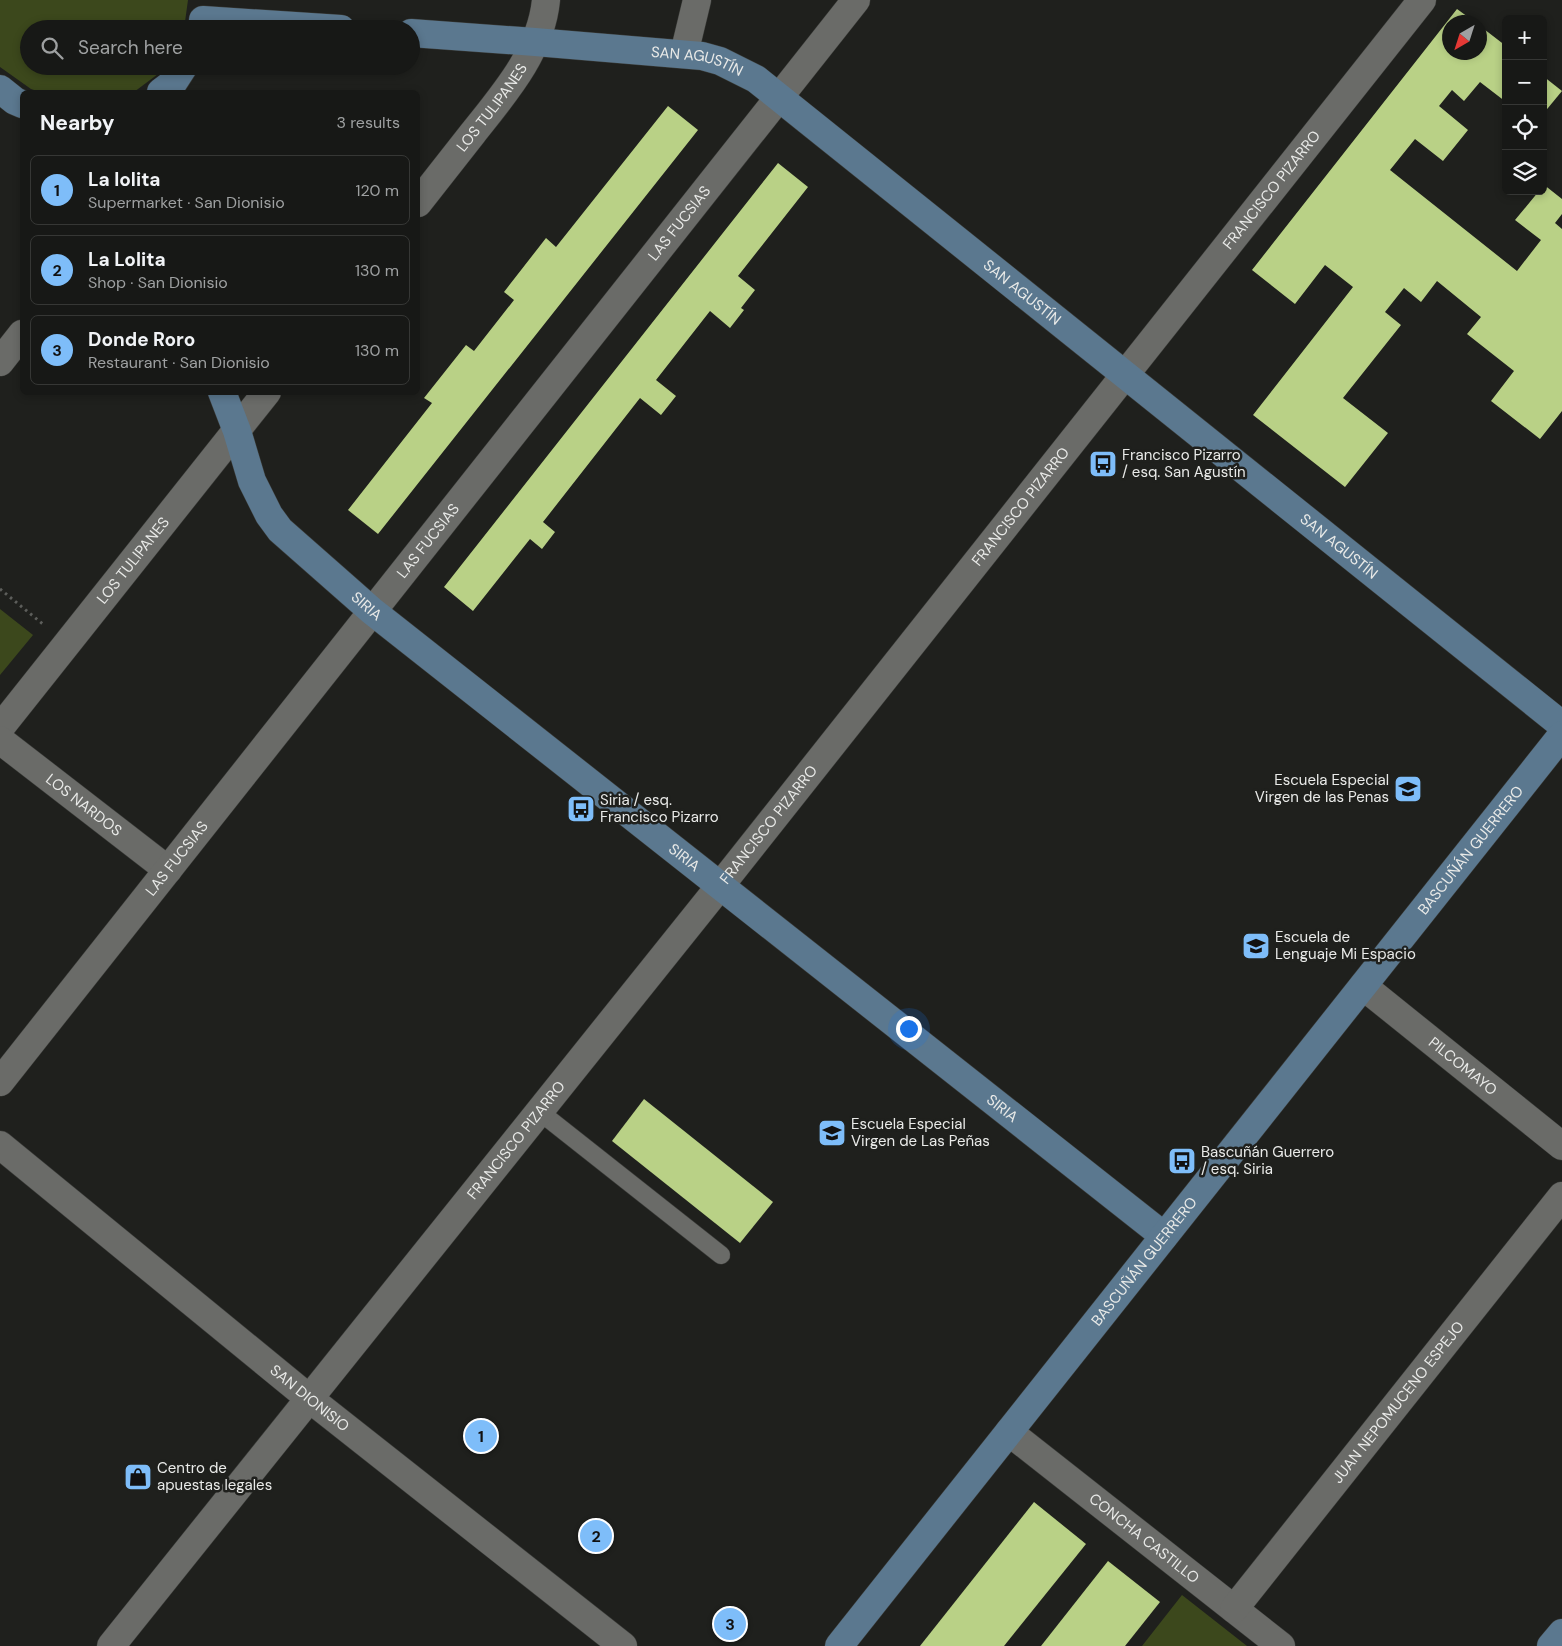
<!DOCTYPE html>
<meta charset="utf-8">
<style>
:root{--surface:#171816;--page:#242523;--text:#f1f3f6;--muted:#9ea0a1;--line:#363735;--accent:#7ebdf9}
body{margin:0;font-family:"DM Sans",sans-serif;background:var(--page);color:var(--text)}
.controls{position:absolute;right:15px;top:15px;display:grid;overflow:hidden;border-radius:8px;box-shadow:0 2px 8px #0003}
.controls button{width:45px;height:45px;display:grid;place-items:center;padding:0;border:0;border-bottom:1px solid var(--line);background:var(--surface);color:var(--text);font:25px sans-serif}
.compass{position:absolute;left:1442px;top:15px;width:45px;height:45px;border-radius:50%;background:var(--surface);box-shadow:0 2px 8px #0003;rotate:219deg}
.you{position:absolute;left:908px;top:1028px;width:18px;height:18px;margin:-12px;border:4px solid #fff;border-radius:50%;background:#1a73e8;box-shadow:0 0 0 8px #1a73e833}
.badge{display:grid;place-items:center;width:32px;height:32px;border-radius:50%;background:var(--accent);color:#111;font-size:16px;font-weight:700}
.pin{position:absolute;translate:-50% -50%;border:2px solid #fff;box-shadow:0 1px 5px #0006}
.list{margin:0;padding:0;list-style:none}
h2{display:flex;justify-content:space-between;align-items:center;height:65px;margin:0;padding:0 20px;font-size:21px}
h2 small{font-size:16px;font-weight:400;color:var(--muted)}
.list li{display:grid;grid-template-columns:32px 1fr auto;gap:15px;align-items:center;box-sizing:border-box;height:70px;margin:0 10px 10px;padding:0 10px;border:1px solid var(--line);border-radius:8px}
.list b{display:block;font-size:19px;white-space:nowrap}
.list p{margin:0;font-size:16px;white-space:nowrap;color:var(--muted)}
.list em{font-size:16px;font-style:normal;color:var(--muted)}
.icon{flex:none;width:28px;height:28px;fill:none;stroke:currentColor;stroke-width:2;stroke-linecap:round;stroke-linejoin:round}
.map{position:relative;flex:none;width:1562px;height:1646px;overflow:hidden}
.search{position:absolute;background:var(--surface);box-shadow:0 2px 8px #0003;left:20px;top:20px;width:400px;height:55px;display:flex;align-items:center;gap:12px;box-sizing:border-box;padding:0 18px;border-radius:28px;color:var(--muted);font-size:19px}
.panel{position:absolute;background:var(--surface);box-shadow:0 2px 8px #0003;left:20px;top:90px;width:400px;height:305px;border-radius:8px}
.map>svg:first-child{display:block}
</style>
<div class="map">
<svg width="1562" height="1646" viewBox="0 0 1562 1646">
<rect width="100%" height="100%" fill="#1f201d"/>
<g fill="#3c481c">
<polygon points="0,0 188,0 184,29 29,29 29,66 163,66 158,74 134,92 40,92 31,89 0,67"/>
<polygon points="0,609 33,635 0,675"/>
<polygon points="1182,1595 1247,1646 1142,1646"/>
</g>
<g fill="#b9d186">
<polygon points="1457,9 1475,22 1450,22 1450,52 1480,52 1480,26 1506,46 1506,102 1480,82 1464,101 1452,90 1439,106 1468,130 1443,161 1415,139 1390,170 1517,271 1541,240 1515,220 1539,191 1543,191 1543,184 1562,199 1562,214 1555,223 1562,229 1562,411 1540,439 1491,401 1514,371 1467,334 1481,317 1437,281 1421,302 1404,288 1385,312 1401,325 1343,398 1388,433 1345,487 1253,415 1353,287 1325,265 1295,304 1252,270"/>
<polygon points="1543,76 1562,91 1543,114"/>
<polygon points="668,106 698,130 378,534 348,510 432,403 424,398 466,345 474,351 514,300 504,292 546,238 556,247"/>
<polygon points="778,163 808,187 738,276 755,290 741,308 744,310 730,328 710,311 656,380 676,396 661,415 640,398 543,522 555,532 542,549 530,539 473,611 444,587"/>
<polygon points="644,1099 773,1202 740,1243 612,1141"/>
<polygon points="1034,1502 1086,1544 1004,1646 920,1646"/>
<polygon points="1108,1561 1160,1602 1125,1646 1041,1646"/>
</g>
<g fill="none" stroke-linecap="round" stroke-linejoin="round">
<defs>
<polyline id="lane" points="540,1112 721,1255"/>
<g id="street">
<polyline points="684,54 697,0"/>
<path id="s1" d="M418,203c18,-23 36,-46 55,-70 31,-39 68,-81 73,-133"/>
<polyline points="0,362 22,334"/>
<path id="s2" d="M0,728l267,-336"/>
<path id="s3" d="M0,740l168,130"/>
<path id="s4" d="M1363,986l199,160"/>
<path id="s5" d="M0,1082l856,-1082"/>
<path id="s6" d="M0,1145l310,254 313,247"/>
<path id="s7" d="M1009,1432l272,214"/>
<path id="s8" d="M1234,1609l328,-413"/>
<path id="s9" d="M111,1646l609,-760 702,-886"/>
</g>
<g id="secondary">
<polyline points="203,20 341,29"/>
<path id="s10" d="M411,33l124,9 167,14 18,5 36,18 806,646"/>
<polyline points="0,89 15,101 22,104"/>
<polyline points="161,92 173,83 184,66"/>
<path id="s11" d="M222,392l15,39 15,50 17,34 11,15 92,81 792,625"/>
<path id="s12" d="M839,1646l723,-911"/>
<polyline points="1551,1646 1562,1633"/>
</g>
</defs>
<use href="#lane" stroke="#3a3b38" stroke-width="19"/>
<use href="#street" stroke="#3a3b38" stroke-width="29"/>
<use href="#secondary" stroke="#3a3b38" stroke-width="29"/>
<polyline stroke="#5d5e5b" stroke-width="3" stroke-dasharray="2.5 4" stroke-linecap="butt" points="0,589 44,625"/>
<use href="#lane" stroke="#6a6b68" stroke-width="18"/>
<use href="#street" stroke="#6a6b68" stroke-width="28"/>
<use href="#secondary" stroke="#5b788f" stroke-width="28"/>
</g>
<defs>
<symbol id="bus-square" viewBox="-11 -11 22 22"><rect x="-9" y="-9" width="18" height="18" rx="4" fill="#7ebdf9" stroke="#1f201d"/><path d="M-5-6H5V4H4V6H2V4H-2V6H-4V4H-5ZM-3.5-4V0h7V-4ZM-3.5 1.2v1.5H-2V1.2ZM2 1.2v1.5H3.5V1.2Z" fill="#111"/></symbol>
<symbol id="school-square" viewBox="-11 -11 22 22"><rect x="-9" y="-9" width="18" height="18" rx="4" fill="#7ebdf9" stroke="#1f201d"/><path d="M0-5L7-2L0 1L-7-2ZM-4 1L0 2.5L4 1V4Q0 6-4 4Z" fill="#111"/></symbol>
<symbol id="shop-square" viewBox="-11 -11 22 22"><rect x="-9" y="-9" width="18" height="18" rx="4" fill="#7ebdf9" stroke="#1f201d"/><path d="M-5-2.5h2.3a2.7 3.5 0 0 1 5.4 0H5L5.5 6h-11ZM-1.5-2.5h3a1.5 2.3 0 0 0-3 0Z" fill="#111"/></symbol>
</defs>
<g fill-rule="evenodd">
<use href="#bus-square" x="1087" y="448" width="32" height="32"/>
<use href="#school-square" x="1392" y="773" width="32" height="32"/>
<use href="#bus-square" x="565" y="793" width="32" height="32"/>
<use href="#school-square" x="1240" y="930" width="32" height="32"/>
<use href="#school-square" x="816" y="1117" width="32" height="32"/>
<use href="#bus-square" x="1166" y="1145" width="32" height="32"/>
<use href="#shop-square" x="122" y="1461" width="32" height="32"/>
</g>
<g text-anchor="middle" stroke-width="5" stroke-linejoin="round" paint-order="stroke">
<g font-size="15" fill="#e9eae8" stroke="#1f201d">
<text dy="5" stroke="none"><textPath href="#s10" startOffset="288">SAN AGUSTÍN</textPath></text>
<text dy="5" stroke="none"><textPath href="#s1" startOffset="121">LOS TULIPANES</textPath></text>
<text dy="5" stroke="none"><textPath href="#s9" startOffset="1862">FRANCISCO PIZARRO</textPath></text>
<text dy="5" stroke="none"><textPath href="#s5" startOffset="1095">LAS FUCSIAS</textPath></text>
<text dy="5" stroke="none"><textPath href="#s10" startOffset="692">SAN AGUSTÍN</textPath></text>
<text dy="5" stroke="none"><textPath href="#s9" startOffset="1458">FRANCISCO PIZARRO</textPath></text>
<text dy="5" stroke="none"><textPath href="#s5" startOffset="690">LAS FUCSIAS</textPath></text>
<text dy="5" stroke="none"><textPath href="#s10" startOffset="1098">SAN AGUSTÍN</textPath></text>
<text dy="5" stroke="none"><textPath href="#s2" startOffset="214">LOS TULIPANES</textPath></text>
<text dy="5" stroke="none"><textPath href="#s11" startOffset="266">SIRIA</textPath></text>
<text dy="5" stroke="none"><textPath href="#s3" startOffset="106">LOS NARDOS</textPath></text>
<text dy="5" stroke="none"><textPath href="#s9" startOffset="1052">FRANCISCO PIZARRO</textPath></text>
<text dy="5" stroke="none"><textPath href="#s12" startOffset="1016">BASCUÑÁN GUERRERO</textPath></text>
<text dy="5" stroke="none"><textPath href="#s5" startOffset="285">LAS FUCSIAS</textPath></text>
<text dy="5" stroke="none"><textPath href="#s11" startOffset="671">SIRIA</textPath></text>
<text dy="5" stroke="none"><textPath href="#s4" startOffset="128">PILCOMAYO</textPath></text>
<text dy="5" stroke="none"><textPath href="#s11" startOffset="1076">SIRIA</textPath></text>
<text dy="5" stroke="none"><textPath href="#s9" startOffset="648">FRANCISCO PIZARRO</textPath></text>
<text dy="5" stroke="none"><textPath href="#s12" startOffset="491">BASCUÑÁN GUERRERO</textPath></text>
<text dy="5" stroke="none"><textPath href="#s6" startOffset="400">SAN DIONISIO</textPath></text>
<text dy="5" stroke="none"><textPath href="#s8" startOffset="264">JUAN NEPOMUCENO ESPEJO</textPath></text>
<text dy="5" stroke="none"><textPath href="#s7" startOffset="172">CONCHA CASTILLO</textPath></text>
</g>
<g font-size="15" fill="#e9eae8" stroke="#1f201d" text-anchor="start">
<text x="1122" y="460">Francisco Pizarro<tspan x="1122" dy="17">/ esq. San Agustín</tspan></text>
<text x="1389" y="785" text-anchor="end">Escuela Especial<tspan x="1389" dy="17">Virgen de las Penas</tspan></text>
<text x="600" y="805">Siria / esq.<tspan x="600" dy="17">Francisco Pizarro</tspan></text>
<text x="1275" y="942">Escuela de<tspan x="1275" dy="17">Lenguaje Mi Espacio</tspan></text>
<text x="851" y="1129">Escuela Especial<tspan x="851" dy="17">Virgen de Las Peñas</tspan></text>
<text x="1201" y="1157">Bascuñán Guerrero<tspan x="1201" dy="17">/ esq. Siria</tspan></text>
<text x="157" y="1473">Centro de<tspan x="157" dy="17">apuestas legales</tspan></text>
</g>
</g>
</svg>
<div class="controls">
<button>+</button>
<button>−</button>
<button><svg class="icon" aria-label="locate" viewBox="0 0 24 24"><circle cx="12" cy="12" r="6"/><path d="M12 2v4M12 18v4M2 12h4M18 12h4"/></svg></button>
<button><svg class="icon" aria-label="layers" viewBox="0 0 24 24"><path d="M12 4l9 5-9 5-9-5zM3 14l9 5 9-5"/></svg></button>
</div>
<svg class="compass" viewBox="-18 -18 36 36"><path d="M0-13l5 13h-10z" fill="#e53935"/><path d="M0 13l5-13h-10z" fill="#9ea0a1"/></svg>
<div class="you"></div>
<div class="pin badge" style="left:481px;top:1436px">1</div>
<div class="pin badge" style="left:596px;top:1536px">2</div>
<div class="pin badge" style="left:730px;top:1624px">3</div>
<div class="search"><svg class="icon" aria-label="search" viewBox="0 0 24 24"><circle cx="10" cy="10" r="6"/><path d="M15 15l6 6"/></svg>Search here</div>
<section class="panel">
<h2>Nearby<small>3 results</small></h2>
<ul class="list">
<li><span class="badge">1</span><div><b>La lolita</b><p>Supermarket · San Dionisio</p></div><em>120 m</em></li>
<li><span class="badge">2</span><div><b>La Lolita</b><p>Shop · San Dionisio</p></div><em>130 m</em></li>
<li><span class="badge">3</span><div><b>Donde Roro</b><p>Restaurant · San Dionisio</p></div><em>130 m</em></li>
</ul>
</section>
</div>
